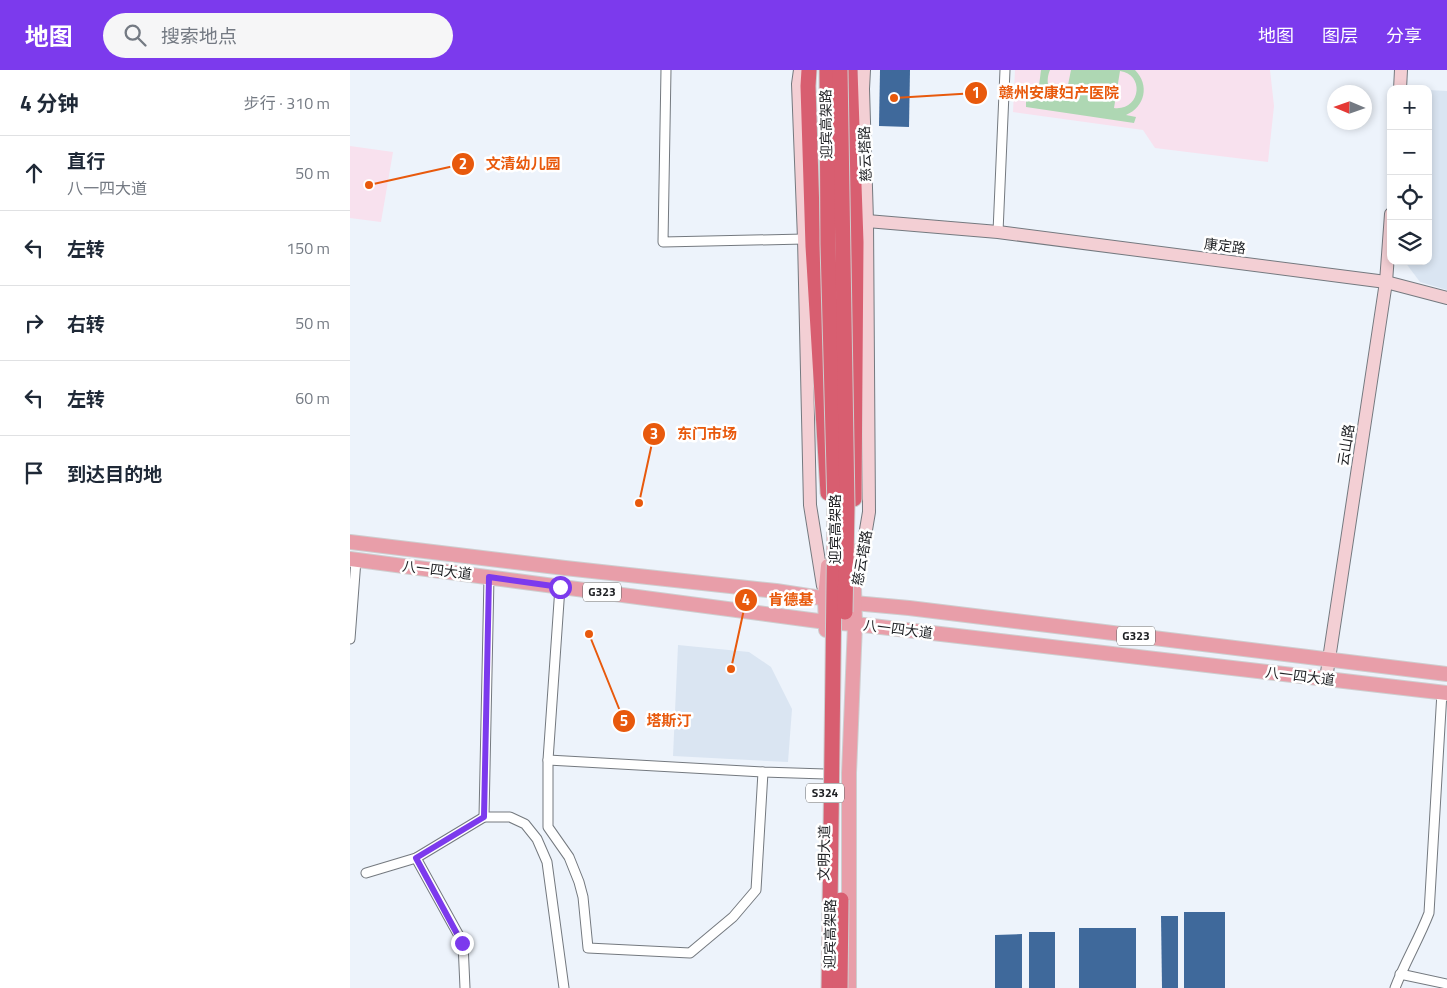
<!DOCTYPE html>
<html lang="zh">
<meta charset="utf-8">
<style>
:root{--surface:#fff;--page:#f6f6f7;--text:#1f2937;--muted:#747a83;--line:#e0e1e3;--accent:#7c3aed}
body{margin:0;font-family:"Titillium Web","Noto Sans SC",sans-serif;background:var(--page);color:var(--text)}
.controls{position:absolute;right:15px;top:15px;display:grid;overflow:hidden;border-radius:10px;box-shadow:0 2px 8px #0003}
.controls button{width:45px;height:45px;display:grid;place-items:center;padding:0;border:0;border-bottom:1px solid var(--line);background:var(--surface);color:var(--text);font:25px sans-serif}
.compass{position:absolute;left:977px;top:15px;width:45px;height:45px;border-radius:50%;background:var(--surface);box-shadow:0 2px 8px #0003;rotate:272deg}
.stop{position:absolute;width:15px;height:15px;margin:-11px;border:4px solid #7c3aed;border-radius:50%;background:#fff}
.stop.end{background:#7c3aed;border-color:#fff;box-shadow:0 1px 5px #0008}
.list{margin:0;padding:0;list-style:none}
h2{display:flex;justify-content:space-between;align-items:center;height:65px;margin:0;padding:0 20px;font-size:21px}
h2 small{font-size:16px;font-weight:400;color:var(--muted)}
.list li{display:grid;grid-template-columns:32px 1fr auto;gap:15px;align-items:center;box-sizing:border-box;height:75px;padding:0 20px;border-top:1px solid var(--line)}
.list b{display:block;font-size:19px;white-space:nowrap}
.list p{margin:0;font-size:16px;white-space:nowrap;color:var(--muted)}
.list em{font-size:16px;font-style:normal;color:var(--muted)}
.icon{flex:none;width:28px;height:28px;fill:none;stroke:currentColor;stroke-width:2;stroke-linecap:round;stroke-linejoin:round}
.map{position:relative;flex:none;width:1097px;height:918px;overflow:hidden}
header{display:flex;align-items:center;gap:30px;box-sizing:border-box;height:70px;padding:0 25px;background:var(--accent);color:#fff}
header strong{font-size:24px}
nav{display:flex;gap:28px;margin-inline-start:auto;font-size:18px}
.search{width:350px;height:45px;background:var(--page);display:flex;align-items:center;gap:12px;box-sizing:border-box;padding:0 18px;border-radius:28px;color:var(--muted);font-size:19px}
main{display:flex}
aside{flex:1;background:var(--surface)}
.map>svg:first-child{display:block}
</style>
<header>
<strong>地图</strong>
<div class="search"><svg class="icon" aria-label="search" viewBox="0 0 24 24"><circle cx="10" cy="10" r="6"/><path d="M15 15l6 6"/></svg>搜索地点</div>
<nav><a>地图</a><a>图层</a><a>分享</a></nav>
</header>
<main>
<aside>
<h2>4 分钟<small>步行 · 310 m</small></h2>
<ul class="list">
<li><svg class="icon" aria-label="ahead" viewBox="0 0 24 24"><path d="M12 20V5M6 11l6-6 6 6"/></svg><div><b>直行</b><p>八一四大道</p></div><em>50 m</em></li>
<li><svg class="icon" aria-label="left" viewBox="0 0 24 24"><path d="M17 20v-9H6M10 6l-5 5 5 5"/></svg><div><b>左转</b></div><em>150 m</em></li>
<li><svg class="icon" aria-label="right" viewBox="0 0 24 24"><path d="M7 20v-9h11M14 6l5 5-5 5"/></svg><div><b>右转</b></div><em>50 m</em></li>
<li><svg class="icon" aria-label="left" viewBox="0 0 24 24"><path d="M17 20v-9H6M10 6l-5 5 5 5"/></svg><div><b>左转</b></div><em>60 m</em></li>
<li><svg class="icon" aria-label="arrive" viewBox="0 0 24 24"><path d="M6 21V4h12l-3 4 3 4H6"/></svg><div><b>到达目的地</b></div></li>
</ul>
</aside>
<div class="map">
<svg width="1097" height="918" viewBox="0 0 1097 918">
<rect width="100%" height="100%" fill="#edf3fb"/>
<g fill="#dae5f2">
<polygon points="1078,20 1097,21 1097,220 1070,212 1055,192 1078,191"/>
<polygon points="328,575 399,582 421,597 442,639 438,692 323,686"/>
</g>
<g fill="#f8e1ee">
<polygon points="665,0 920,0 924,36 918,92 805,78 793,60 663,42"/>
<polygon points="0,76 43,82 31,152 0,148"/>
</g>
<path fill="#aed7b3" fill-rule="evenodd" d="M691,0h9c-6,14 0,27 15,30l6,-30h64c15,15 10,37 -9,45l10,2 -2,6 -108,-16v-8l21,2 -8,-15zM770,1c25,3 21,40 -6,37z"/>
<g fill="#3f699b">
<polygon points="530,0 560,0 559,57 529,56"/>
<rect x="834" y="842" width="41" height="76"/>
<polygon points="811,846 828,846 828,918 812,918"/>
<rect x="729" y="858" width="57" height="60"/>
<rect x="679" y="862" width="26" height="56"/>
<polygon points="672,864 672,918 645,918 645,865"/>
</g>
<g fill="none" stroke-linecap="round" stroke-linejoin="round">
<defs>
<g id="street">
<polyline points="316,0 313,172 454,169"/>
<polyline points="648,162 655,0"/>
<polyline points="210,517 198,690 198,757 219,787 229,812 233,827 238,878 340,883 383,847 406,820 413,702"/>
<polyline points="0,569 6,490"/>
<polyline points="198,690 413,702 475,704"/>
<polyline points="134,747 139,507"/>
<polyline points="66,788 113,873 115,918"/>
<polyline points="16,803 66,788 134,747 160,747 175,754 187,769 197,792 214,918"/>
<polyline points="1050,904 1097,914"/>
<path d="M1045,918c10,-26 24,-49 34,-75l13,-221"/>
</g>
<g id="secondary">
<polyline points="450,0 448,14 454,169 460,435 473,516"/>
<polyline points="1050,19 1051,0"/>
<polyline points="517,151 648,162 1036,212 1097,228"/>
<polyline points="507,513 519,442 517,151 513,19 514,0"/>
<polyline points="976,609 1036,212 1041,144"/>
</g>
<g id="primary">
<polyline points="0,472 215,498 426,521 504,533 559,538 1097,604"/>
<polyline points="0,489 476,552 505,554 1097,623"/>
<polyline points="476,560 475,528 478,496"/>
<polyline points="499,918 499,703 505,554 503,481"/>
</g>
<g id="highway">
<polyline points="459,0 458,16 463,176 478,423"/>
<polyline points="500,0 506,172 504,429"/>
</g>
</defs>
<use href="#street" stroke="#74797f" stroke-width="11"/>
<use href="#secondary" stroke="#74797f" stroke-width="14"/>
<use href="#primary" stroke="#cececf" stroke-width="16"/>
<use href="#highway" stroke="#cececf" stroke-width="17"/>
<use href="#street" stroke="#fff" stroke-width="9"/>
<use href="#secondary" stroke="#f3cfd4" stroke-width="12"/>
<use href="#primary" stroke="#e89ea9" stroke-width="14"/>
<use href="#highway" stroke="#d85e70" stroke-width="15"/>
<defs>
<g id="highway-bridge">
<polyline points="477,0 478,174 485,437 479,918"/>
<polyline points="490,0 497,437 495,542"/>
<polyline points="490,918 491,830"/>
</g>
</defs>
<use href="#highway-bridge" stroke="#cececf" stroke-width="17" stroke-linecap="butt"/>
<use href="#highway-bridge" stroke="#d85e70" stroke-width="15"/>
</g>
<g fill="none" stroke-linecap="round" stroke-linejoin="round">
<polyline stroke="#7c3aed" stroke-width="6" points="112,873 66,788 134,747 139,507 210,517"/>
</g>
<g text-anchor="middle" stroke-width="5" stroke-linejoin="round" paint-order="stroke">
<g fill="#fff" stroke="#626466" stroke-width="1">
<rect x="233" y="512.5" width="38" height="19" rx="4"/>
<rect x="767" y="556.5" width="38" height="19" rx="4"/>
<rect x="456" y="713.5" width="38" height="19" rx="4"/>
</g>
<g font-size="12" font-weight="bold" fill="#1f2124">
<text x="252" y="526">G323</text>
<text x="786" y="570">G323</text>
<text x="475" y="727">S324</text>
</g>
<g font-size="14" fill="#1f2124" stroke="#fff">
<text transform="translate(476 54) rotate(-91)" y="5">迎宾高架路</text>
<text transform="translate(515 84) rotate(-92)" y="5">慈云塔路</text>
<text transform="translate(875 176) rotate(7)" y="5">康定路</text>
<text transform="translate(996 375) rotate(-81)" y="5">云山路</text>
<text transform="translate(485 459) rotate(-90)" y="5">迎宾高架路</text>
<text transform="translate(512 488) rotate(-80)" y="5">慈云塔路</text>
<text transform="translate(87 500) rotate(7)" y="5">八一四大道</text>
<text transform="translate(548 559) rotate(7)" y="5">八一四大道</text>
<text transform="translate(950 606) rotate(7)" y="5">八一四大道</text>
<text transform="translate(474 783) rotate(-89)" y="5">文明大道</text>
<text transform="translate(480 864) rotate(-89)" y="5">迎宾高架路</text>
</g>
</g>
<path fill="none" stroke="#e8590c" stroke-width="2" d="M544 28L626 23M19 115L113 94M289 433L304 364M381 599L396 530M239 564L274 651"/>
<g fill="#e8590c" stroke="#fff" stroke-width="2">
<circle cx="544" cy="28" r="5"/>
<circle cx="19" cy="115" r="5"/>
<circle cx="289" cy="433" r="5"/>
<circle cx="381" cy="599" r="5"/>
<circle cx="239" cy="564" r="5"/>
<circle cx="626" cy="23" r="12"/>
<circle cx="113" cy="94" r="12"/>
<circle cx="304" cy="364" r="12"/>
<circle cx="396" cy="530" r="12"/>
<circle cx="274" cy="651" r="12"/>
</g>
<g font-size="15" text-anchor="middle" font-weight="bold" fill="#fff">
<text x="626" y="28">1</text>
<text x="113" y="99">2</text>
<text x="304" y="369">3</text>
<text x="396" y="535">4</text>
<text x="274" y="656">5</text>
</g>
<g font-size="15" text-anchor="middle" font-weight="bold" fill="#e8590c" stroke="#fff" stroke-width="5" stroke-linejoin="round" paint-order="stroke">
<text x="709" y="28">赣州安康妇产医院</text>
<text x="173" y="99">文清幼儿园</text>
<text x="357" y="369">东门市场</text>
<text x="441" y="535">肯德基</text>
<text x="319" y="656">塔斯汀</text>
</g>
</svg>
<div class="controls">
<button>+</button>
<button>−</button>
<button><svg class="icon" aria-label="locate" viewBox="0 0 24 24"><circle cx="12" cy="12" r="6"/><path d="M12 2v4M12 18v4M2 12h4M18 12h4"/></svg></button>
<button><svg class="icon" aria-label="layers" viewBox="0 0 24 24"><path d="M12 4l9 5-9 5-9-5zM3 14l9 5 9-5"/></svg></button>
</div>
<svg class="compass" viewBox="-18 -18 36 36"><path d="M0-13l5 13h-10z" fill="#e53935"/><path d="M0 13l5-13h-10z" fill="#747a83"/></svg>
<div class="stop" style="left:210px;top:517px"></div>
<div class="stop end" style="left:112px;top:873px"></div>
</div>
</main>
